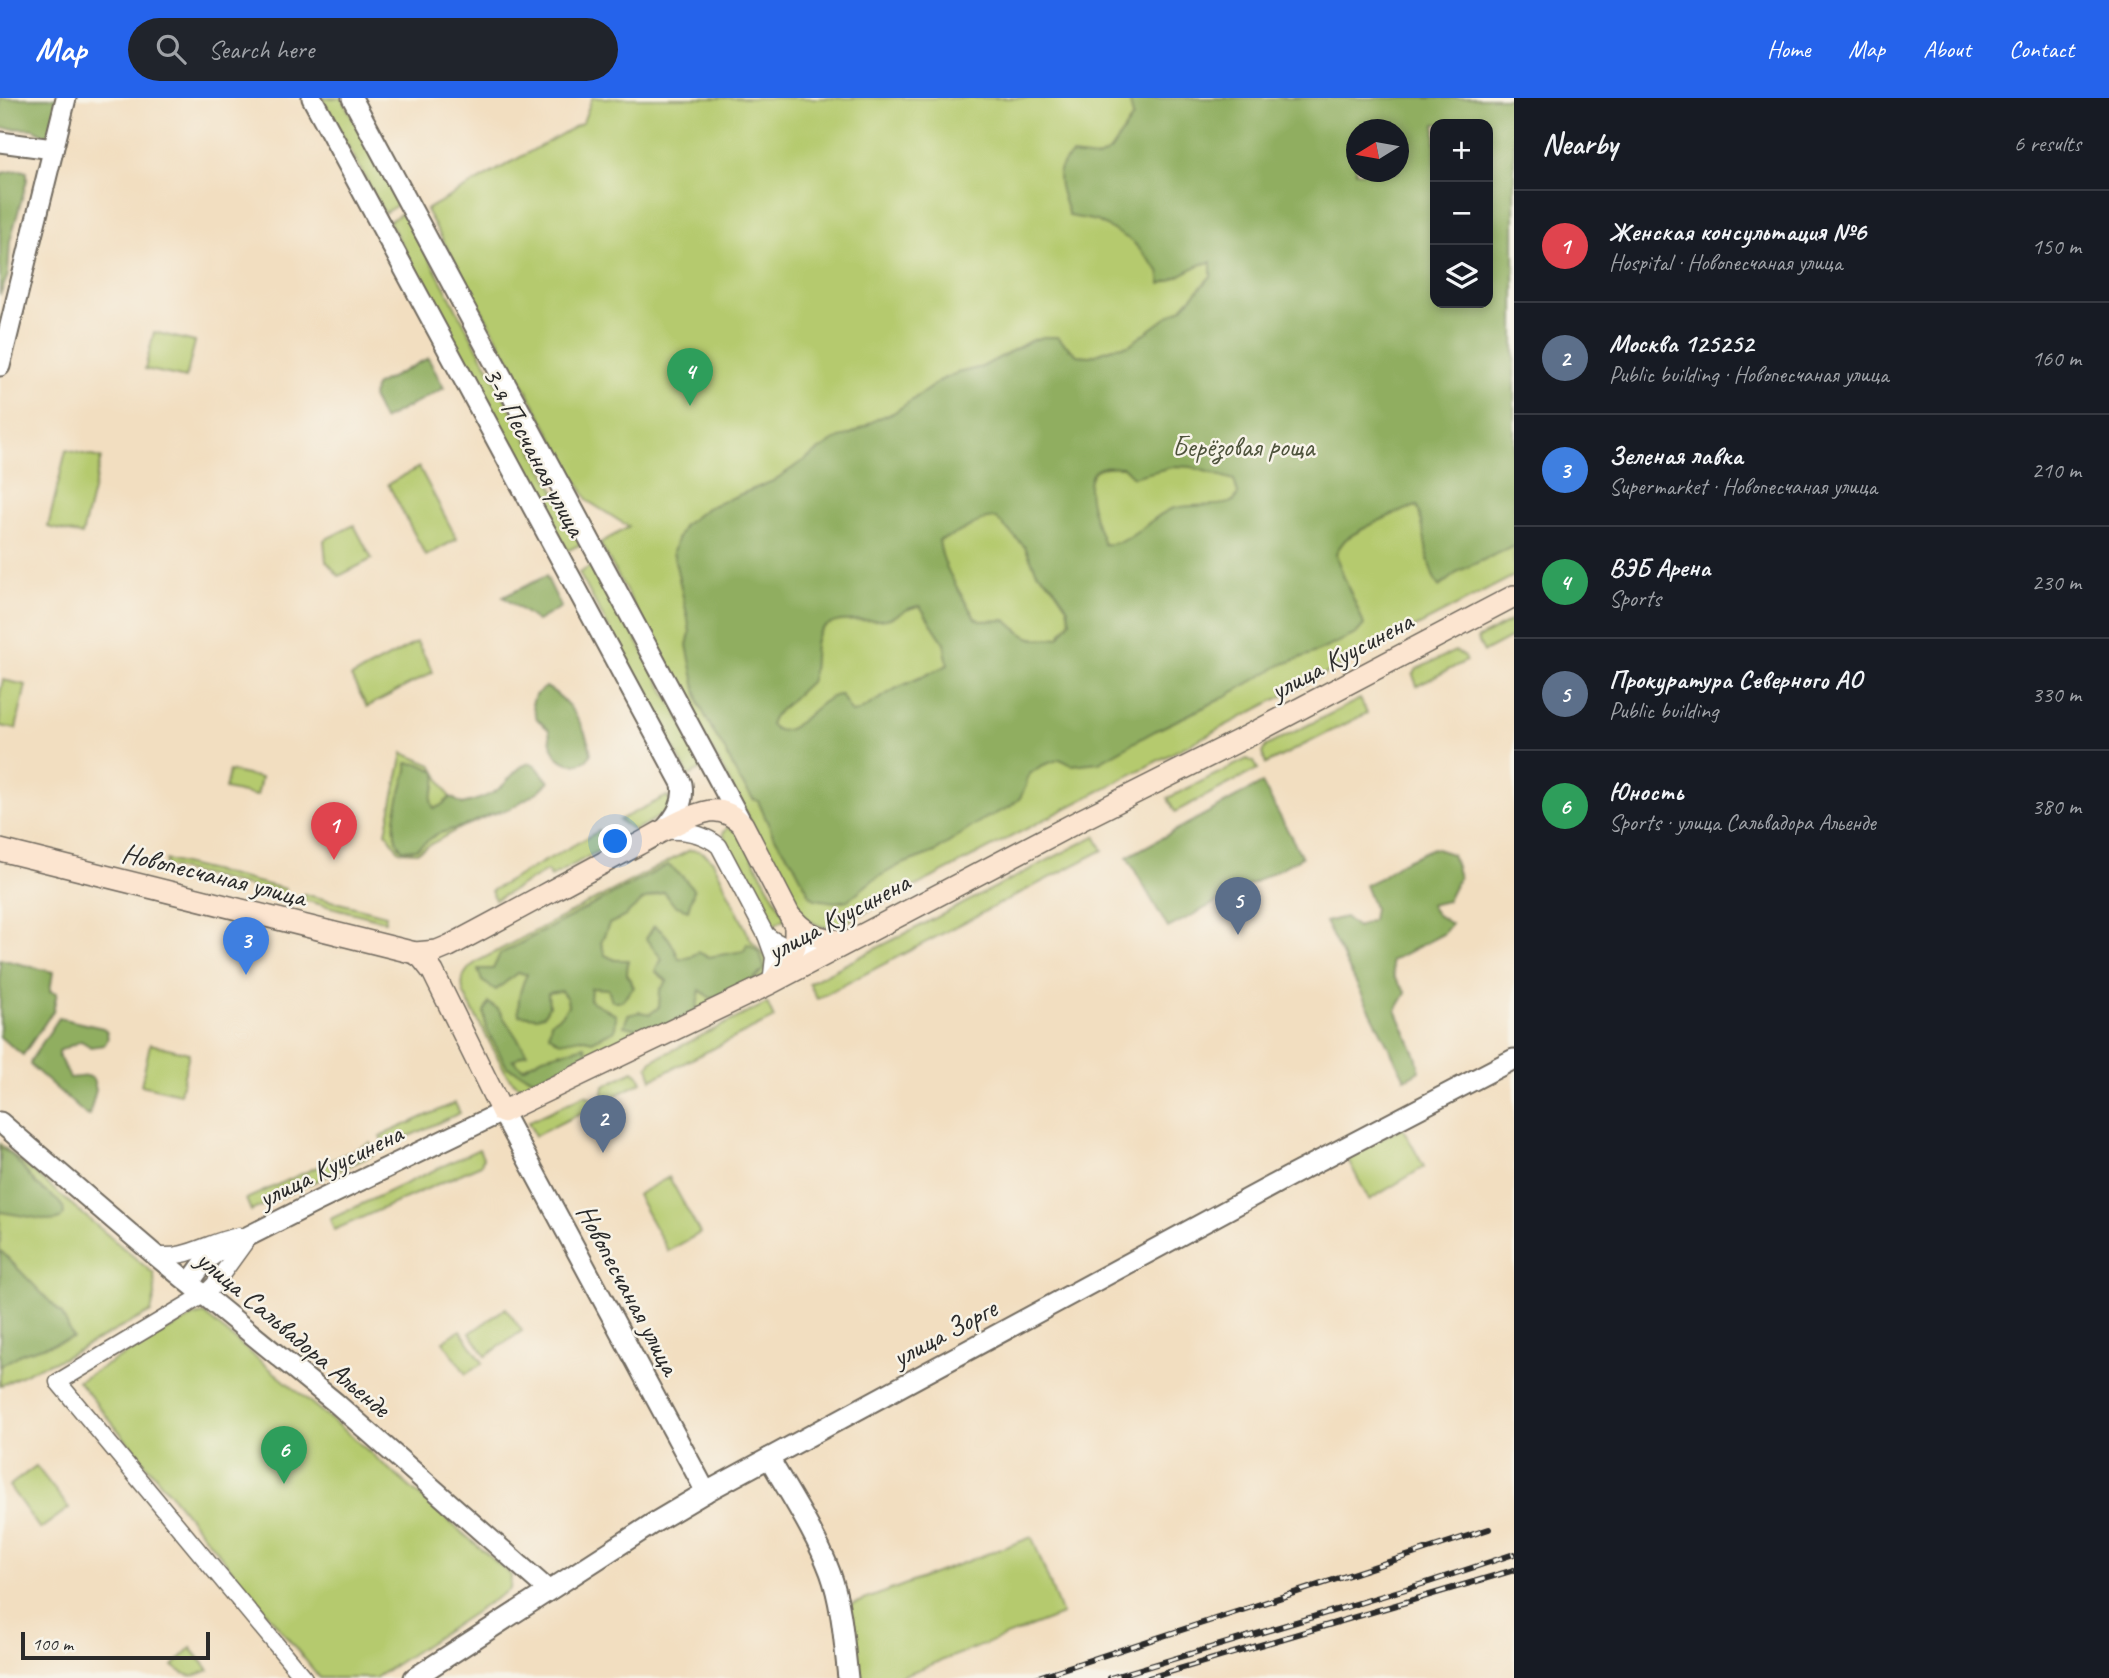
<!DOCTYPE html>
<meta charset="utf-8">
<style>
:root{--surface:#171b24;--page:#20242c;--text:#f1f3f6;--muted:#9ea1a6;--line:#363941;--accent:#2563eb}
body{margin:0;font-family:Caveat,sans-serif;background:var(--page);color:var(--text)}
.controls{position:absolute;right:21px;top:21px;display:grid;overflow:hidden;border-radius:14px;box-shadow:0 4px 10px #0003}
.controls button{width:63px;height:63px;display:grid;place-items:center;padding:0;border:0;border-bottom:2px solid var(--line);background:var(--surface);color:var(--text);font:35px sans-serif}
.compass{position:absolute;left:1346px;top:21px;width:63px;height:63px;border-radius:50%;background:var(--surface);box-shadow:0 4px 10px #0003;rotate:259deg}
.scale{position:absolute;left:21px;bottom:18px;width:189px;box-sizing:border-box;padding-left:7px;border:4px solid #2b2b2b;border-top:0;font-size:19px;line-height:24px;white-space:nowrap;color:#2b2b2b;-webkit-text-stroke:5px #f7f3e8;paint-order:stroke}
.you{position:absolute;left:616px;top:744px;width:24px;height:24px;margin:-18px;border:5px solid #fff;border-radius:50%;background:#1a73e8;box-shadow:0 0 0 10px #1a73e833}
.badge{display:grid;place-items:center;width:46px;height:46px;border-radius:50%;background:var(--accent);color:#fff;font-size:23px;font-weight:700}
.pin{position:absolute;translate:-50% -58px;filter:drop-shadow(0 2px 4px #0008)}
.pin::after{content:'';position:absolute;top:37px;width:24px;height:21px;background:inherit;clip-path:polygon(0 0,100% 0,50% 100%)}
.list{margin:0;padding:0;list-style:none}
h2{display:flex;justify-content:space-between;align-items:center;height:91px;margin:0;padding:0 28px;font-size:30px}
h2 small{font-size:23px;font-weight:400;color:var(--muted)}
.list li{display:grid;grid-template-columns:46px 1fr auto;gap:21px;align-items:center;box-sizing:border-box;height:112px;padding:0 28px;border-top:2px solid var(--line)}
.list b{display:block;font-size:26px;white-space:nowrap}
.list p{margin:0;font-size:23px;white-space:nowrap;color:var(--muted)}
.list em{font-size:23px;font-style:normal;color:var(--muted)}
.icon{flex:none;width:38px;height:38px;fill:none;stroke:currentColor;stroke-width:2;stroke-linecap:round;stroke-linejoin:round}
.map{position:relative;flex:none;width:1514px;height:1580px;overflow:hidden}
header{display:flex;align-items:center;gap:42px;box-sizing:border-box;height:98px;padding:0 35px;background:var(--accent);color:#fff}
header strong{font-size:33px}
nav{display:flex;gap:38px;margin-inline-start:auto;font-size:24px}
.search{width:490px;height:63px;background:var(--page);display:flex;align-items:center;gap:18px;box-sizing:border-box;padding:0 24px;border-radius:38px;color:var(--muted);font-size:26px}
main{display:flex}
aside{flex:1;background:var(--surface)}
.map>svg:first-child{display:block}
</style>
<header>
<strong>Map</strong>
<div class="search"><svg class="icon" aria-label="search" viewBox="0 0 24 24"><circle cx="10" cy="10" r="6"/><path d="M15 15l6 6"/></svg>Search here</div>
<nav><a>Home</a><a>Map</a><a>About</a><a>Contact</a></nav>
</header>
<main>
<div class="map">
<svg width="1514" height="1580" viewBox="0 0 1514 1580">
<rect width="100%" height="100%" fill="#f7f3e8"/>
<filter id="ink" filterUnits="userSpaceOnUse"><feTurbulence type="fractalNoise" baseFrequency=".0143" numOctaves="2"/><feDisplacementMap in="SourceGraphic" scale="14" xChannelSelector="R" yChannelSelector="G"/><feConvolveMatrix kernelMatrix="1 2 1 2 8 2 1 2 1" color-interpolation-filters="sRGB"/></filter>
<filter id="wash" filterUnits="userSpaceOnUse"><feTurbulence type="fractalNoise" baseFrequency=".00686" numOctaves="4" result="noise"/><feDisplacementMap in="SourceGraphic" scale="28" xChannelSelector="R" yChannelSelector="G"/><feGaussianBlur stdDeviation="1.57" result="paint"/><feColorMatrix in="noise" values="0 0 0 0 0 0 0 0 0 0 0 0 0 0 0 0 0 1.4 0 .05"/><feComposite in="paint" operator="in"/></filter>
<g filter="url(#wash)">
<rect width="100%" height="100%" fill="#f2dec0"/>
<g fill="#b5ca6e" stroke="#707a4c" stroke-width="2" fill-rule="evenodd">
<polygon points="322,0 342,0 399,106 384,115"/>
<path d="M592,0h922v478l-673,349c-18,6 -29,-1 -41,-13l-200,-369 29,-16 -41,-26 -162,-291 157,-88zM1435,26h53v179h-53zM1356,32h42v42h-42z"/>
<polygon points="404,114 583,445 567,453 389,123"/>
<polygon points="154,234 195,244 186,280 145,271"/>
<polygon points="66,352 101,360 82,437 48,429"/>
<polygon points="419,369 457,441 426,458 388,386"/>
<polygon points="354,427 372,461 339,478 326,463 324,442"/>
<polygon points="595,466 706,669 689,678 579,475"/>
<polygon points="1514,521 1514,538 1484,554 1477,541"/>
<polygon points="417,544 433,574 367,609 351,579"/>
<polygon points="1455,553 1464,558 1466,563 1417,588 1413,577 1417,571"/>
<polygon points="3,582 26,587 16,631 0,628 0,595"/>
<polygon points="1360,601 1367,615 1266,666 1262,655 1266,648"/>
<polygon points="403,655 432,667 465,727 417,754 399,753 386,734"/>
<polygon points="1247,661 1254,664 1258,671 1175,714 1168,700"/>
<polygon points="229,673 261,680 257,698 225,691"/>
<path d="M667,698l5,8c-10,13 -24,19 -38,26l-15,-10z"/>
<polygon points="728,729 738,734 786,820 772,828 727,745 723,735"/>
<polygon points="599,733 607,748 551,779 547,773 495,802 491,793"/>
<polygon points="1095,738 1103,752 817,901 809,885"/>
<path d="M690,752c11,0 15,3 23,11l38,79 15,17 2,9 -1,9 -230,114c-15,0 -21,-3 -30,-14l-43,-81c-5,-16 1,-24 14,-33z"/>
<polygon points="166,762 286,791 285,797 165,768"/>
<polygon points="304,796 386,817 385,823 303,802"/>
<polygon points="767,905 774,920 652,981 648,969 653,962"/>
<polygon points="150,946 189,955 180,996 141,987"/>
<polygon points="633,973 639,978 642,984 606,1002 603,996 604,988"/>
<polygon points="585,997 594,1001 597,1007 535,1038 528,1024"/>
<polygon points="455,1005 460,1015 385,1049 380,1038"/>
<polygon points="1402,1029 1424,1069 1369,1102 1346,1058"/>
<polygon points="370,1045 375,1056 251,1113 246,1101"/>
<polygon points="0,1046 154,1176 155,1197 151,1214 61,1261 41,1268 0,1288"/>
<polygon points="479,1051 483,1059 481,1067 334,1132 330,1121"/>
<polygon points="669,1079 700,1135 668,1153 637,1097"/>
<polygon points="506,1210 522,1233 486,1258 470,1235"/>
<polygon points="204,1216 351,1338 511,1477 510,1491 375,1580 320,1580 78,1283 194,1218"/>
<polygon points="460,1232 483,1265 466,1276 443,1243"/>
<polygon points="36,1368 69,1410 40,1431 9,1388"/>
<polygon points="1032,1439 1062,1517 896,1580 859,1580 848,1508"/>
<path d="M191,1550l18,22c-17,8 -21,8 -36,-4z"/>
</g>
<g fill="#90ae61" stroke="#5e6c46" stroke-width="2" fill-rule="evenodd">
<polygon points="0,0 63,0 54,29 46,38 34,31 0,30"/>
<path d="M1129,0h385v448l-55,25 -20,16c-15,-22 -12,-56 -22,-81 -19,5 -55,22 -71,33 -4,4 -7,9 -10,14 5,25 20,47 28,72l-8,9 -37,17 -38,14 -62,35 -64,31 -56,31 -27,3 -12,-6 -19,7 -10,7 -4,5 -1,8 -6,12 -10,9 -28,13 -47,32 -35,13 -27,15 -25,20 -13,2 -20,-3 -5,-4 -16,-31 -21,-29 -15,-34 -5,-2 -16,-23 -11,-24 -12,-19 -15,-29 -12,-59 3,-12 -2,-14 -15,-67 4,-13 7,-14 23,-17 66,-27 60,-40 22,-9 24,-14 14,-5 50,-34 14,-6 25,-6 48,-26 13,-4h14l20,18 13,1 26,-9 13,-2 41,-30 12,-7 29,-32v-14c-19,3 -31,16 -50,22l-2,-13 -27,-30 -35,-20 -28,-5c-4,-15 -16,-38 -6,-52 2,-4 6,-6 9,-9l26,3 12,-7 23,-34zM1435,26h53v179h-53zM1356,32h42v42h-42zM1176,368l15,1 43,13 4,14c-2,4 -2,6 -7,8 -10,6 -43,1 -60,7 -23,9 -41,38 -67,35 -6,-15 -25,-63 -8,-74 7,-5 18,-3 27,-3l10,10zM996,420l29,29 12,25 15,13 15,22 3,14 -11,16c-27,5 -33,2 -53,-17l-25,1 -6,-3c-14,-25 -33,-50 -36,-78 24,-5 34,-21 57,-22zM920,508l24,37 4,22 -51,23 -38,23 -7,2 -11,-18c-24,-1 -51,54 -71,29l3,-7 37,-35c7,-14 1,-35 8,-48 13,-22 52,-9 72,-16 12,-3 14,-10 30,-12z"/>
<polygon points="20,72 27,74 27,82 10,143 8,177 0,197 0,81 2,75"/>
<polygon points="428,260 444,290 383,322 372,299 375,288"/>
<polygon points="546,478 561,509 537,523 503,499"/>
<path d="M546,589c23,12 40,40 45,66 -4,13 -23,14 -33,4 -7,-7 -8,-18 -9,-27l-12,-11 -5,-15 3,-9z"/>
<path d="M407,665l13,1 15,7c1,3 2,7 1,11 -1,11 -9,15 -2,26l6,-2 11,-9 11,7c15,-4 26,-7 38,-16 10,-8 17,-23 31,-25l5,3 13,16 -10,9 -30,18 -20,6 -19,9 -33,10 -21,15 -13,1c-19,-16 -1,-59 4,-80z"/>
<polygon points="1262,685 1302,759 1168,830 1127,759"/>
<polygon points="1433,750 1452,756 1459,779 1447,803 1430,807 1436,816 1451,826 1443,836 1391,863 1394,879 1406,895 1396,912 1416,958 1420,973 1405,981 1325,824 1345,819 1357,829 1372,822 1374,810 1365,787 1380,780 1402,764"/>
<path d="M668,767l15,12 11,13 -6,20 -14,-5 -10,-13 -21,8 -19,17 -15,7 -8,19 4,12 10,5h13l-1,14 7,13 -12,14h-10l-4,-12 -17,-1 -1,12 26,15 -1,15 -23,11 -11,-3 -21,4 -11,-8 2,-12 10,-7 7,-9 -1,-7 -6,-8 -13,2 1,13 -5,9 -7,2 -18,-2c-2,-15 2,-29 8,-41l-10,-1 -21,17 -14,-9 -4,-12h15l7,-15z"/>
<path d="M654,828c14,7 19,19 25,33l11,-2 8,-5 10,5 36,-6 3,-7c12,4 16,14 17,25 -14,16 -34,24 -54,29l-10,-8 -4,21c-30,14 -38,23 -72,15l4,-11 12,-3 10,2 9,-7 1,-17 7,-9 -12,-10 7,-12 -16,-20z"/>
<polygon points="0,861 53,874 50,893 57,895 53,913 23,957 0,939"/>
<polygon points="489,905 498,911 527,955 513,962 523,970 543,959 585,948 588,962 563,977 536,982 507,969 486,930 484,914"/>
<path d="M59,920l44,10c6,4 6,12 1,17l-13,2 -10,-6 -22,10v6l11,21 18,-2 5,3 3,11 -7,26 -4,-2 -55,-49 1,-5z"/>
<polygon points="0,1050 10,1055 38,1088 58,1103 63,1109 64,1116 60,1121 54,1123 0,1114"/>
<polygon points="0,1152 62,1216 73,1240 23,1255 0,1268"/>
</g>
</g>
<g filter="url(#ink)">
<g fill="none" stroke-linecap="round" stroke-linejoin="round">
<defs>
<g id="minor">
<path d="M665,733c20,-1 38,2 54,15l47,89 8,22 -3,26"/>
<path d="M766,837c20,16 42,16 66,10"/>
<polyline points="248,1140 214,1187 205,1196 58,1284 304,1580"/>
<path d="M155,1157c30,6 54,-14 84,-19"/>
</g>
<g id="tertiary">
<path d="M312,0l370,686c3,19 -6,32 -18,46"/>
<polyline points="352,0 743,727"/>
<polyline points="0,44 53,51"/>
<polyline points="0,268 66,0"/>
<polyline points="0,1024 155,1157 336,1305 548,1492"/>
<polyline points="190,1184 206,1162 217,1154 318,1103 502,1014 706,1394"/>
<path d="M769,1360c21,37 46,74 61,114 12,33 14,71 18,106"/>
<polyline points="414,1580 652,1426 706,1394 1288,1079 1514,961"/>
</g>
<g id="secondary">
<path d="M0,752l415,103 22,-2 12,-5c63,-33 125,-68 188,-101 21,-11 50,-30 73,-34 13,-2 24,5 33,14l52,101v20l-4,12 -16,21"/>
<path d="M793,821c15,18 31,20 53,23"/>
<polyline points="415,855 422,860 433,874 502,1014 771,885 1081,722 1248,638 1514,498"/>
</g>
</defs>
<use href="#minor" stroke="#716a5f" stroke-width="19"/>
<use href="#tertiary" stroke="#716a5f" stroke-width="23"/>
<use href="#secondary" stroke="#716a5f" stroke-width="24"/>
<use href="#minor" stroke="#fff" stroke-width="16"/>
<use href="#tertiary" stroke="#fff" stroke-width="19"/>
<use href="#secondary" stroke="#fce5d0" stroke-width="21"/>
<defs>
<g id="rail">
<polyline points="1035,1580 1489,1431"/>
<polyline points="1110,1580 1429,1484 1514,1456"/>
<polyline points="1149,1580 1514,1472"/>
</g>
</defs>
<use href="#rail" stroke="#2b2b2b" stroke-width="6"/>
<use href="#rail" stroke="#f7f3e8" stroke-width="3.5" stroke-dasharray="10" stroke-linecap="butt"/>
</g>
</g>
<g text-anchor="middle" stroke-width="5" stroke-linejoin="round" paint-order="stroke">
<g font-size="28" fill="#4e533c" stroke="#f7f3e8">
<text x="1243" y="358">Берёзовая роща</text>
</g>
<g font-size="28" fill="#2b2b2b" stroke="#f7f3e8">
<text transform="translate(535 353) rotate(62)" y="10">3-я Песчаная улица</text>
<text transform="translate(1341 557) rotate(-28)" y="10">улица Куусинена</text>
<text transform="translate(214 776) rotate(14)" y="10">Новопесчаная улица</text>
<text transform="translate(838 818) rotate(-28)" y="10">улица Куусинена</text>
<text transform="translate(330 1067) rotate(-26)" y="10">улица Куусинена</text>
<text transform="translate(629 1191) rotate(62)" y="10">Новопесчаная улица</text>
<text transform="translate(944 1234) rotate(-28)" y="10">улица Зорге</text>
<text transform="translate(294 1235) rotate(40)" y="10">улица Сальвадора Альенде</text>
</g>
</g>
</svg>
<div class="controls">
<button>+</button>
<button>−</button>
<button><svg class="icon" aria-label="layers" viewBox="0 0 24 24"><path d="M12 4l9 5-9 5-9-5zM3 14l9 5 9-5"/></svg></button>
</div>
<svg class="compass" viewBox="-18 -18 36 36"><path d="M0-13l5 13h-10z" fill="#e53935"/><path d="M0 13l5-13h-10z" fill="#9ea1a6"/></svg>
<div class="scale">100 m</div>
<div class="you"></div>
<div class="pin badge" style="left:334px;top:762px;background:#e0444e">1</div>
<div class="pin badge" style="left:603px;top:1055px;background:#5c6f8a">2</div>
<div class="pin badge" style="left:246px;top:877px;background:#3f7fe0">3</div>
<div class="pin badge" style="left:690px;top:308px;background:#2e9e5b">4</div>
<div class="pin badge" style="left:1238px;top:837px;background:#5c6f8a">5</div>
<div class="pin badge" style="left:284px;top:1386px;background:#2e9e5b">6</div>
</div>
<aside>
<h2>Nearby<small>6 results</small></h2>
<ul class="list">
<li><span class="badge" style="background:#e0444e">1</span><div><b>Женская консультация №6</b><p>Hospital · Новопесчаная улица</p></div><em>150 m</em></li>
<li><span class="badge" style="background:#5c6f8a">2</span><div><b>Москва 125252</b><p>Public building · Новопесчаная улица</p></div><em>160 m</em></li>
<li><span class="badge" style="background:#3f7fe0">3</span><div><b>Зеленая лавка</b><p>Supermarket · Новопесчаная улица</p></div><em>210 m</em></li>
<li><span class="badge" style="background:#2e9e5b">4</span><div><b>ВЭБ Арена</b><p>Sports</p></div><em>230 m</em></li>
<li><span class="badge" style="background:#5c6f8a">5</span><div><b>Прокуратура Северного АО</b><p>Public building</p></div><em>330 m</em></li>
<li><span class="badge" style="background:#2e9e5b">6</span><div><b>Юность</b><p>Sports · улица Сальвадора Альенде</p></div><em>380 m</em></li>
</ul>
</aside>
</main>
